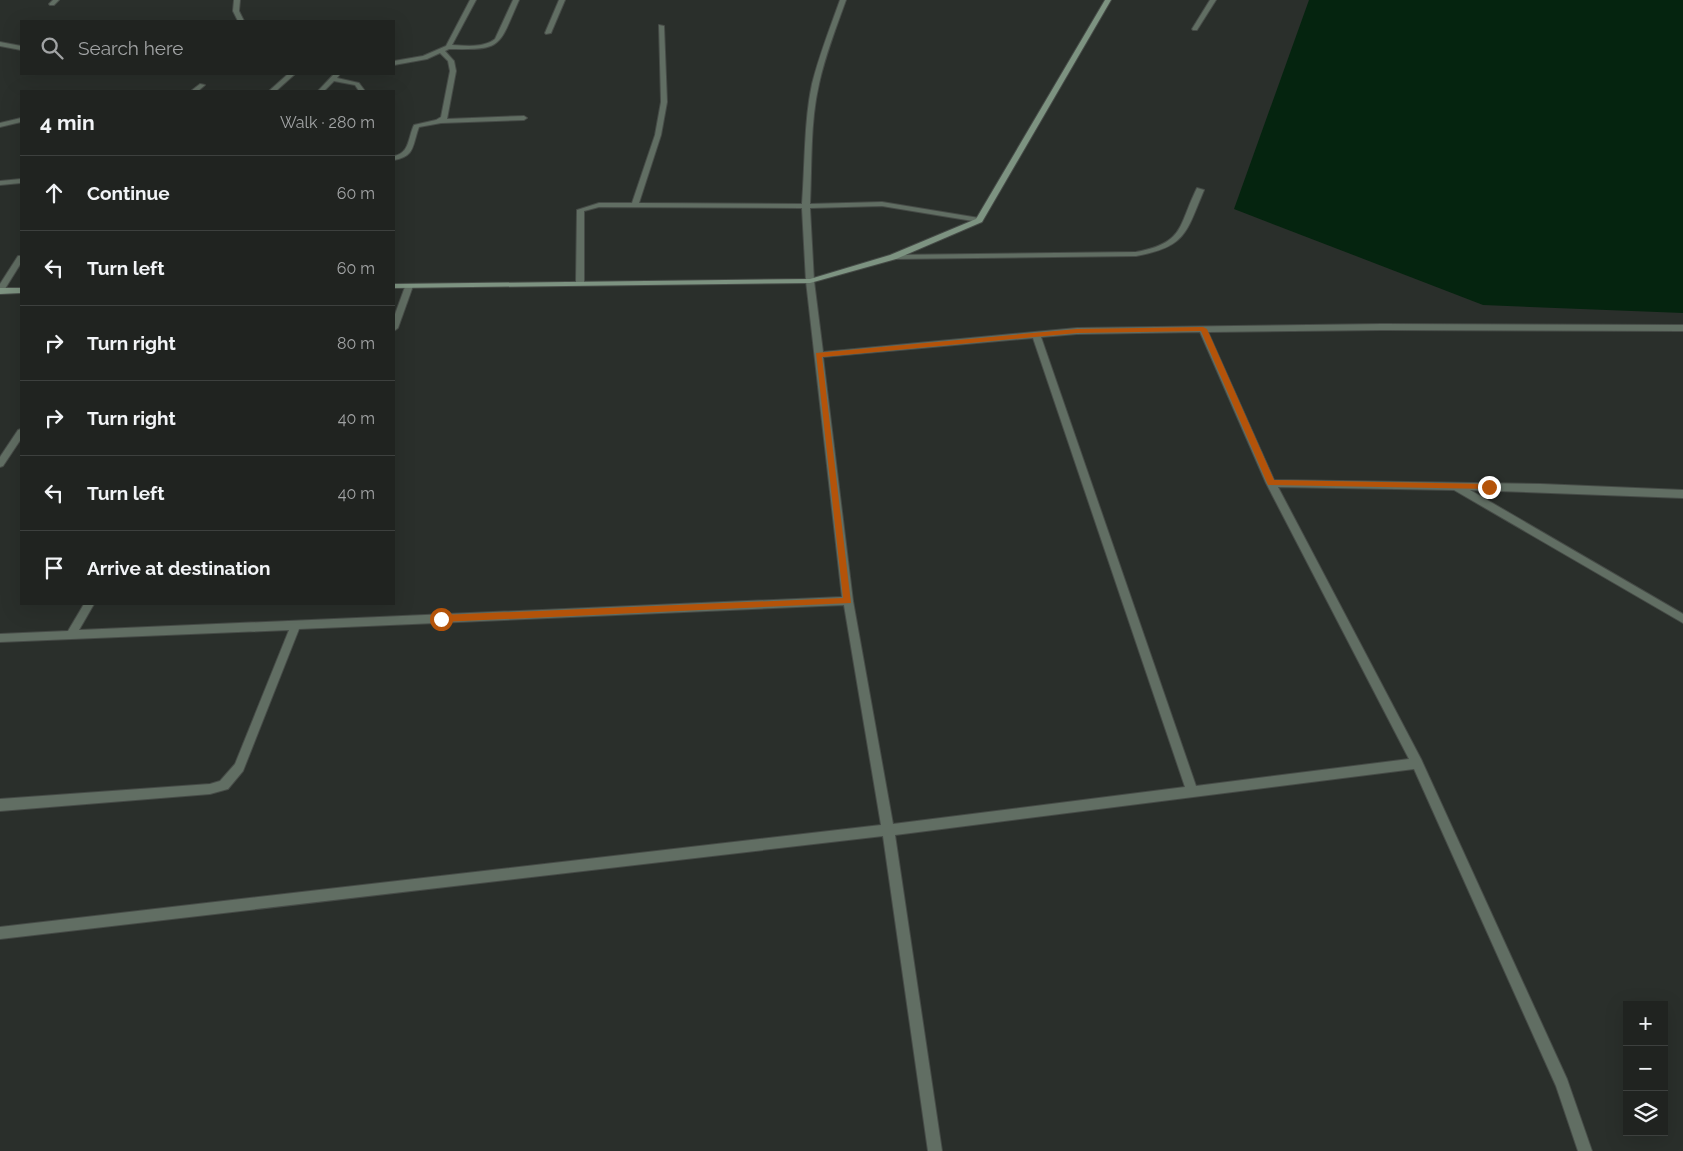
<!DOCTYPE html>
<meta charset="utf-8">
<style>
:root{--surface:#202320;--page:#2d2f2d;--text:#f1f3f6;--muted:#a2a4a5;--line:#3d403e}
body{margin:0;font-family:Raleway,sans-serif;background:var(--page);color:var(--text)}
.controls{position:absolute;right:15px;bottom:15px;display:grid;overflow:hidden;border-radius:0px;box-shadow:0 5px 20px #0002}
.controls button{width:45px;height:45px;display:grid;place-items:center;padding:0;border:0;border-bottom:1px solid var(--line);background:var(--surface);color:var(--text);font:25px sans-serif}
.stop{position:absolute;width:15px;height:15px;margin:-11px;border:4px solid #b45309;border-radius:50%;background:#fff}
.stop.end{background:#b45309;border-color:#fff;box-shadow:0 1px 5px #0008}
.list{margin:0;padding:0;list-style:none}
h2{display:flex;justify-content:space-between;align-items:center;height:65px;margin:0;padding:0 20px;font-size:21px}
h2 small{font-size:16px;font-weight:400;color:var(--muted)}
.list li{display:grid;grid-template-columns:32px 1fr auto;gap:15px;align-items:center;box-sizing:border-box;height:75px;padding:0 20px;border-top:1px solid var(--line)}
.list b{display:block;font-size:19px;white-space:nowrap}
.list em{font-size:16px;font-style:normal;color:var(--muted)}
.icon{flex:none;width:28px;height:28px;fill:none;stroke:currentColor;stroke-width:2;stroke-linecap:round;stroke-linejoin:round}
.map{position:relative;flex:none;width:1683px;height:1151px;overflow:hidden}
.search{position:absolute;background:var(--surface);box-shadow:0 5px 20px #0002;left:20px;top:20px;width:375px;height:55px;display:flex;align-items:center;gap:12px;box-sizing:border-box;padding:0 18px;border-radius:0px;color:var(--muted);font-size:19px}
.panel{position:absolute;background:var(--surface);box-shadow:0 5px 20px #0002;left:20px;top:90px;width:375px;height:515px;border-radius:0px}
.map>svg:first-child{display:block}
</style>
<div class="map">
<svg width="1683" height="1151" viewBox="0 0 1683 1151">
<rect width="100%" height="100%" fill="#2a2f2b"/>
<polygon fill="#05240f" points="1309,0 1683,0 1683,313 1483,305 1234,209"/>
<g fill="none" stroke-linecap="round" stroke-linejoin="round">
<defs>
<g id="street">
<polygon points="53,0 59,0 54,5 50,5 49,4"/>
<polygon points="234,0 240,0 239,11 244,21 238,21 233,11"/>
<path d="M470,0h6l-24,45c15,1 31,3 43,-6l18,-39h6c-21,47 -15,50 -70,49l-4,2 9,10 2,10 -9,48 77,-3 3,2 -3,2 -83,3 -22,4c-7,18 -3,29 -25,33v-4c16,-3 14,-19 20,-31l22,-5 5,-3 9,-46 -2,-10 -8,-8 -13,6 -33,6v-4l29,-5 23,-10z"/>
<polygon points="559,0 565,0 551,33 546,34 545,33"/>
<path d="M840,0h6c-10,28 -21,56 -27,84 -9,38 -7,81 -9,120l72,-2 97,16 4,2 -4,2 -97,-16 -72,2 4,73 9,71 254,-24 305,-4 301,1v6l-301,-1 -174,2 66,148 267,4 142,6v8l-213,-8 213,124v9l-229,-133 -176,-3 143,272 146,320 25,72h-14l-22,-65 -142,-317 -519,66 47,316h-14l-45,-315 -883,103v-12l881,-102 -37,-220 -545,24 -56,142 -15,18 -18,5 -210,17v-12l210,-15 10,-3 15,-17 54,-134 -289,12v-8l68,-3 16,-27h10l-15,26 763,-33 -36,-316 -4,-73 -203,-1 -15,4v72l-4,2 -4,-2 1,-73 22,-7h33l23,-68 6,-33 -2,-77 5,1 3,76 -6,33 -22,68 163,1c3,-38 2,-83 10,-120 7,-28 18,-56 28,-84zM1200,332l66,151 143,276 -213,27 -155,-449 36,-3zM1033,338l152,449 -292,37 -40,-223 -30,-244z"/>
<polygon points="1210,0 1216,0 1197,30 1193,30 1192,29"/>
<polygon points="0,42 21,46 21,50 0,46"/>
<polygon points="288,74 295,74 276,91 269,91"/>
<polygon points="334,74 340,74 337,78 359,83 365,91 359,91 355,85 334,81 324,91 318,91"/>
<polygon points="200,84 205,85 198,91 191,91"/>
<polygon points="21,118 21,122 0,127 0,123"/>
<polygon points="21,179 21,183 0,185 0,181"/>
<path d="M1197,188l7,2c-18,43 -18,57 -68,66l-243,3 -4,-2 4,-2 243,-3c49,-9 42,-26 61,-64z"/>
<polygon points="18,256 21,256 21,263 3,292 0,293 0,284"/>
<polygon points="406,284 409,284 413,286 398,328 394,331 394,317"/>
<polygon points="21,429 21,439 3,466 0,467 0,457 18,430"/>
</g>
<g id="secondary">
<polygon points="1105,0 1111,0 982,222 896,259 810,283 394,288 394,284 810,279 890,255 976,219"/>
<polygon points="0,288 21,288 21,293 0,294"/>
</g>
</defs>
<use href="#street" stroke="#464b47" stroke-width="2"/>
<use href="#secondary" stroke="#464b47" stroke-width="2"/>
<use href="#street" fill="#616e63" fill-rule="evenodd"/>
<use href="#secondary" fill="#7d9381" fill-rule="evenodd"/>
</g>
<polygon fill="#b45309" points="1203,327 1207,329 1274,480 1489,484 1493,487 1492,489 1268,485 1201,331 1077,333 822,357 851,603 441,622 437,619 441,615 843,598 816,353 1077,329"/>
</svg>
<div class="controls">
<button>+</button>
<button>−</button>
<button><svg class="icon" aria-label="layers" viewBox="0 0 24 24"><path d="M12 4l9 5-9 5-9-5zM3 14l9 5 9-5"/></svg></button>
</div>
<div class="stop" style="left:441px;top:619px"></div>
<div class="stop end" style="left:1489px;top:487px"></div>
<div class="search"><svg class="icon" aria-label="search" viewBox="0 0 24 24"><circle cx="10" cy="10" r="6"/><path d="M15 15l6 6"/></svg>Search here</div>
<section class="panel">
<h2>4 min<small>Walk · 280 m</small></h2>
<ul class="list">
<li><svg class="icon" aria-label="ahead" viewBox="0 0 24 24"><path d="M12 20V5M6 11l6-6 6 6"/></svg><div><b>Continue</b></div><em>60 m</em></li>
<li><svg class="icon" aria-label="left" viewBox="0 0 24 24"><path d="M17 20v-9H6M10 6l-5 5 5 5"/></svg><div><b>Turn left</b></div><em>60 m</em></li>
<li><svg class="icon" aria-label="right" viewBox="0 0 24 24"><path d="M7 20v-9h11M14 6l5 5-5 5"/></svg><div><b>Turn right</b></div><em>80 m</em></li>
<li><svg class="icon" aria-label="right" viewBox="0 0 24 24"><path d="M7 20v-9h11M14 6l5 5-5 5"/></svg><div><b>Turn right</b></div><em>40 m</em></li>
<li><svg class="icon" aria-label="left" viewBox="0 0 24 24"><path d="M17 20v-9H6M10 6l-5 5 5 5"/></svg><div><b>Turn left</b></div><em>40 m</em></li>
<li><svg class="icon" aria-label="arrive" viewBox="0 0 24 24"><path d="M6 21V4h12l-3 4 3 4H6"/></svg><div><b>Arrive at destination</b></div></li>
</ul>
</section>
</div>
